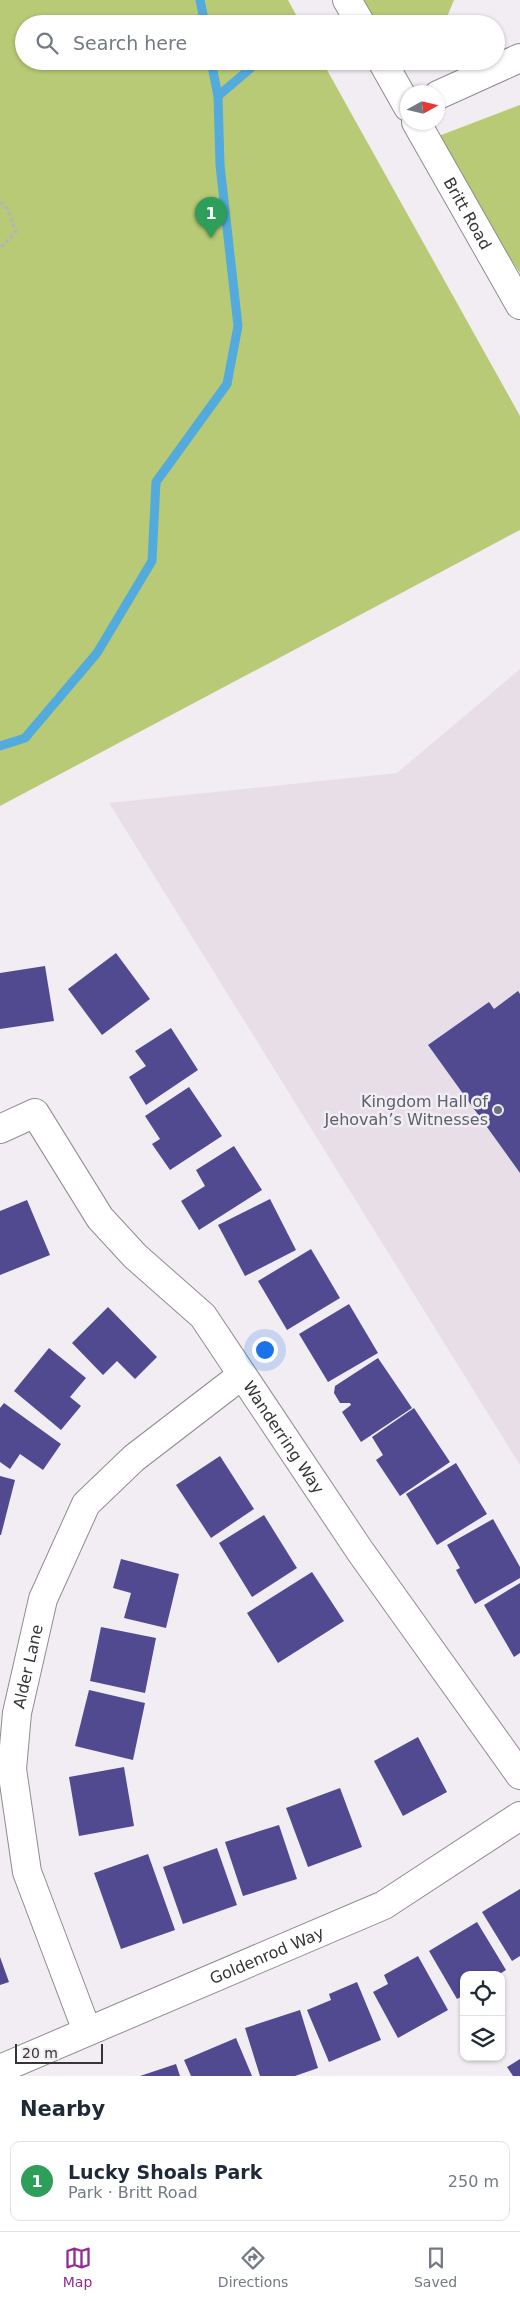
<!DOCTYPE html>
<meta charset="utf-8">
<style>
:root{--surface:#fff;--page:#f2f2f3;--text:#1f2937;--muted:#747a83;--line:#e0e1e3;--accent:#922c92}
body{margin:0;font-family:"DejaVu Sans",sans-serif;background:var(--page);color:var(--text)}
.controls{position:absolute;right:15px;bottom:15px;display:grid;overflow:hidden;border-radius:10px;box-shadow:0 1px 4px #0004}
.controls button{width:45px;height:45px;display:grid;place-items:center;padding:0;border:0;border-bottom:1px solid var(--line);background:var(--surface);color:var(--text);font:25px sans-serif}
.compass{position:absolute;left:400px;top:85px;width:45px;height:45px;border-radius:50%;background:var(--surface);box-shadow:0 1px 4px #0004;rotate:82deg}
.scale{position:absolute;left:15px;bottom:12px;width:88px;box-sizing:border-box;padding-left:5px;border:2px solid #363436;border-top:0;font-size:14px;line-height:18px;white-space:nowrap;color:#363436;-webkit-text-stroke:4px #f2edf2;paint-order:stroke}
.you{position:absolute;left:264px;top:1349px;width:18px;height:18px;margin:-12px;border:4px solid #fff;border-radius:50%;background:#1a73e8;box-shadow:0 0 0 8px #1a73e833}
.badge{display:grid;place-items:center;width:32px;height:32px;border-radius:50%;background:var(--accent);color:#fff;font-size:16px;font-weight:700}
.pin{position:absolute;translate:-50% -41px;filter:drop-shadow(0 1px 2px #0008)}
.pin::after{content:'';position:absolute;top:26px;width:18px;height:15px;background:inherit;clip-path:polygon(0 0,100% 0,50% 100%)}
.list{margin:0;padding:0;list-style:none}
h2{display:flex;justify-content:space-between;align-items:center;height:65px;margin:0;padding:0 20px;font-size:21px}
h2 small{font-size:16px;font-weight:400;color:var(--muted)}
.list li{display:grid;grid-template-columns:32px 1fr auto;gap:15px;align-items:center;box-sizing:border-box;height:80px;margin:0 10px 10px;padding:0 10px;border:1px solid var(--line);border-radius:10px}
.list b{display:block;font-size:19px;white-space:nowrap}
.list p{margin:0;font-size:16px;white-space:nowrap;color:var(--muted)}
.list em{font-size:16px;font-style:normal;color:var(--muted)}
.icon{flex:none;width:28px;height:28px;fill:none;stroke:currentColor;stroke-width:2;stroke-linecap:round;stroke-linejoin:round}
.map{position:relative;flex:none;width:520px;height:2076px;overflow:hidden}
.search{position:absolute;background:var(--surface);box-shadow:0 1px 4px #0004;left:15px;right:15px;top:15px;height:55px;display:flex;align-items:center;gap:12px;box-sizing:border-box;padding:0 18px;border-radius:28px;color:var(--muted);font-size:19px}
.sheet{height:155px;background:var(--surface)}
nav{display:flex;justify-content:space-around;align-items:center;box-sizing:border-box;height:70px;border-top:1px solid var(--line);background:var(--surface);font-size:14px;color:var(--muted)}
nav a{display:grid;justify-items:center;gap:2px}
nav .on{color:var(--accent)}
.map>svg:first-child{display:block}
</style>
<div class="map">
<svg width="520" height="2076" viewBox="0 0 520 2076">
<rect width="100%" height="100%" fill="#f2edf2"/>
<polygon fill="#e8dee7" points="520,669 520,1465 109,803 397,773"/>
<g fill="#b8ca75">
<polygon points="0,0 288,0 301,24 24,24 24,61 322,61 520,416 520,530 0,806"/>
<polygon points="363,0 454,0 444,24 376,24"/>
<polygon points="520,105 520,273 464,191 436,137"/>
</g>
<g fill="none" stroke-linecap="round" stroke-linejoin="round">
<g stroke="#53abdd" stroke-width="9">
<polyline points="200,0 205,24"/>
<polyline points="302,24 303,23"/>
<polyline points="218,96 259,61"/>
<polyline points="0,746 25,738 97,653 152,561 156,482 227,384 238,326 220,165 218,96 211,61"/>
</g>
</g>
<g fill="#524a90">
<polygon points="116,953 150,999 102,1035 68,989"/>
<polygon points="45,966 54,1021 0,1029 0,973"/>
<polygon points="518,991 520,994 520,1173 428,1045 489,1002 494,1009"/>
<polygon points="171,1028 198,1070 146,1105 129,1077 146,1066 135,1051"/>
<polygon points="189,1087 222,1136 170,1170 152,1144 160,1139 145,1116"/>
<polygon points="234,1146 262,1190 199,1230 181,1201 205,1186 196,1170"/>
<polygon points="270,1199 296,1250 245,1276 218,1225"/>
<polygon points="27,1200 50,1255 0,1275 0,1211"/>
<polygon points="311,1249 340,1298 287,1330 258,1281"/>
<polygon points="349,1304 378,1353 328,1382 299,1334"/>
<polygon points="108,1307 157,1357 135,1379 117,1361 103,1375 72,1343"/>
<polygon points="49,1348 86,1378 70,1397 81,1406 61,1430 14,1391"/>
<polygon points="378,1358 412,1408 361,1442 342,1412 351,1405 350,1403 340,1403 334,1393 335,1386"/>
<polygon points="4,1403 61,1444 43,1470 20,1454 10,1469 0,1462 0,1408"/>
<polygon points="414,1408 450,1462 400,1496 376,1460 383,1455 372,1437"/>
<polygon points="220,1456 254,1509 211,1538 176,1485"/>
<polygon points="456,1463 487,1514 437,1545 406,1494"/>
<polygon points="0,1476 15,1480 1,1535 0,1535"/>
<polygon points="264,1515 297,1568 252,1597 219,1543"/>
<polygon points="493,1519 520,1567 520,1578 475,1604 456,1570 460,1568 447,1545"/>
<polygon points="121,1559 179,1574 166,1628 124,1618 131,1593 113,1588"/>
<polygon points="312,1572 344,1621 278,1663 247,1613"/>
<polygon points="520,1583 520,1653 514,1657 484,1605"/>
<polygon points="101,1627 156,1638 145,1693 90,1681"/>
<polygon points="89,1690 145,1703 133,1760 75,1746"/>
<polygon points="418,1737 447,1792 403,1816 374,1761"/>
<polygon points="124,1767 134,1826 79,1836 69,1777"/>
<polygon points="340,1788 362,1847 308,1867 286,1808"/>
<polygon points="279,1825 297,1879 243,1896 225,1842"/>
<polygon points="217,1848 237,1905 183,1924 163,1867"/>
<polygon points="148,1854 175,1930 121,1949 94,1873"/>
<polygon points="520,1889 520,1956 512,1961 482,1912"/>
<polygon points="477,1922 506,1970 498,1975 464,1975 464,1995 457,1999 429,1951"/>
<polygon points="418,1956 448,2010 398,2038 373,1992 388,1984 384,1975"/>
<polygon points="0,1957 9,1982 0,1985"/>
<polygon points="357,1982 381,2040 329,2062 307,2010 331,2000 329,1994"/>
<polygon points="300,2010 318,2068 295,2076 260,2076 245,2028"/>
<polygon points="236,2038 252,2076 191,2076 184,2060"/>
<polygon points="520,2059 520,2076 513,2076 507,2067"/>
<polygon points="176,2064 180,2076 140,2076"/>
</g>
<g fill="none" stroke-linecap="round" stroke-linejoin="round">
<defs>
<g id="minor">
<polyline points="347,0 361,24"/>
<polyline points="382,61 408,107"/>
<polyline points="438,95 520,58"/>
<path id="s1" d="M416,122l104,183"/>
<path id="s2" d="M0,1129l35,-16 65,105 35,38 68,60 157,235 160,224"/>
<path id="s3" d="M87,2031l-60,-159 -15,-103 5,-56 26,-114 43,-95 48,-46 108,-83"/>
<path id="s4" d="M0,2069l384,-164 136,-89"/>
</g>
</defs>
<use href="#minor" stroke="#908c90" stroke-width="30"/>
<polyline stroke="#b7b3b7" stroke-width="3" stroke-dasharray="4 2.5" stroke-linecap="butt" points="0,202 8,210 16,232 0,248"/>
<use href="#minor" stroke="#fff" stroke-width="28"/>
</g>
<circle fill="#6b7280" stroke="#f2edf2" stroke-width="2" cx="498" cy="1110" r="5"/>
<g text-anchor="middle" stroke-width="5" stroke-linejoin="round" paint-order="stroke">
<g font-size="16" fill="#363436" stroke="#f2edf2">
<text dy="6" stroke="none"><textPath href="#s1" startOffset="105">Britt Road</textPath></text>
<text dy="6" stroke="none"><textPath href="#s2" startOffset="450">Wanderring Way</textPath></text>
<text dy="6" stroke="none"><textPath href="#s3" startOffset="378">Alder Lane</textPath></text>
<text dy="6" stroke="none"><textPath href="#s4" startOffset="290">Goldenrod Way</textPath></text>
</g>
<g font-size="16" fill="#5b616d" stroke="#f2edf2" text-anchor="end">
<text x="488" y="1107">Kingdom Hall of<tspan x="488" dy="18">Jehovah’s Witnesses</tspan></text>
</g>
</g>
</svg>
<div class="controls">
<button><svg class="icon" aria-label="locate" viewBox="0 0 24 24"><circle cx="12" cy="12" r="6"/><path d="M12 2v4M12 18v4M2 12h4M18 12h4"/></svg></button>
<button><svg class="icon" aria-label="layers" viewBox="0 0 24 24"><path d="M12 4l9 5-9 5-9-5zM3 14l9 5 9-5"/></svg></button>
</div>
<svg class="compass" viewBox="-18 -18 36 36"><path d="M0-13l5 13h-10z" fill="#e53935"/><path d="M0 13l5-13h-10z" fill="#747a83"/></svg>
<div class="scale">20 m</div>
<div class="you"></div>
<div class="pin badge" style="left:211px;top:238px;background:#2e9e5b">1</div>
<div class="search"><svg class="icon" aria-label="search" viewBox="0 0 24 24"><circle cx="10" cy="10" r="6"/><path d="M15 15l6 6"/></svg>Search here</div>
</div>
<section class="sheet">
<h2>Nearby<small></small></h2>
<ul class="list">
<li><span class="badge" style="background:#2e9e5b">1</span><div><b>Lucky Shoals Park</b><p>Park · Britt Road</p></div><em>250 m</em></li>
</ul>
</section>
<nav>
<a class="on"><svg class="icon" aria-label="map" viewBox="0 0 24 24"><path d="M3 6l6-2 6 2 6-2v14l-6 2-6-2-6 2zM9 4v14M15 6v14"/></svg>Map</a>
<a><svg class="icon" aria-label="directions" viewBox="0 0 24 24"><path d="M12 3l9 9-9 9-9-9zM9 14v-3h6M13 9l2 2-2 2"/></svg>Directions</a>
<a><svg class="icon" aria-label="saved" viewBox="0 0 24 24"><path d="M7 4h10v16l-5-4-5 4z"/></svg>Saved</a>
</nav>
